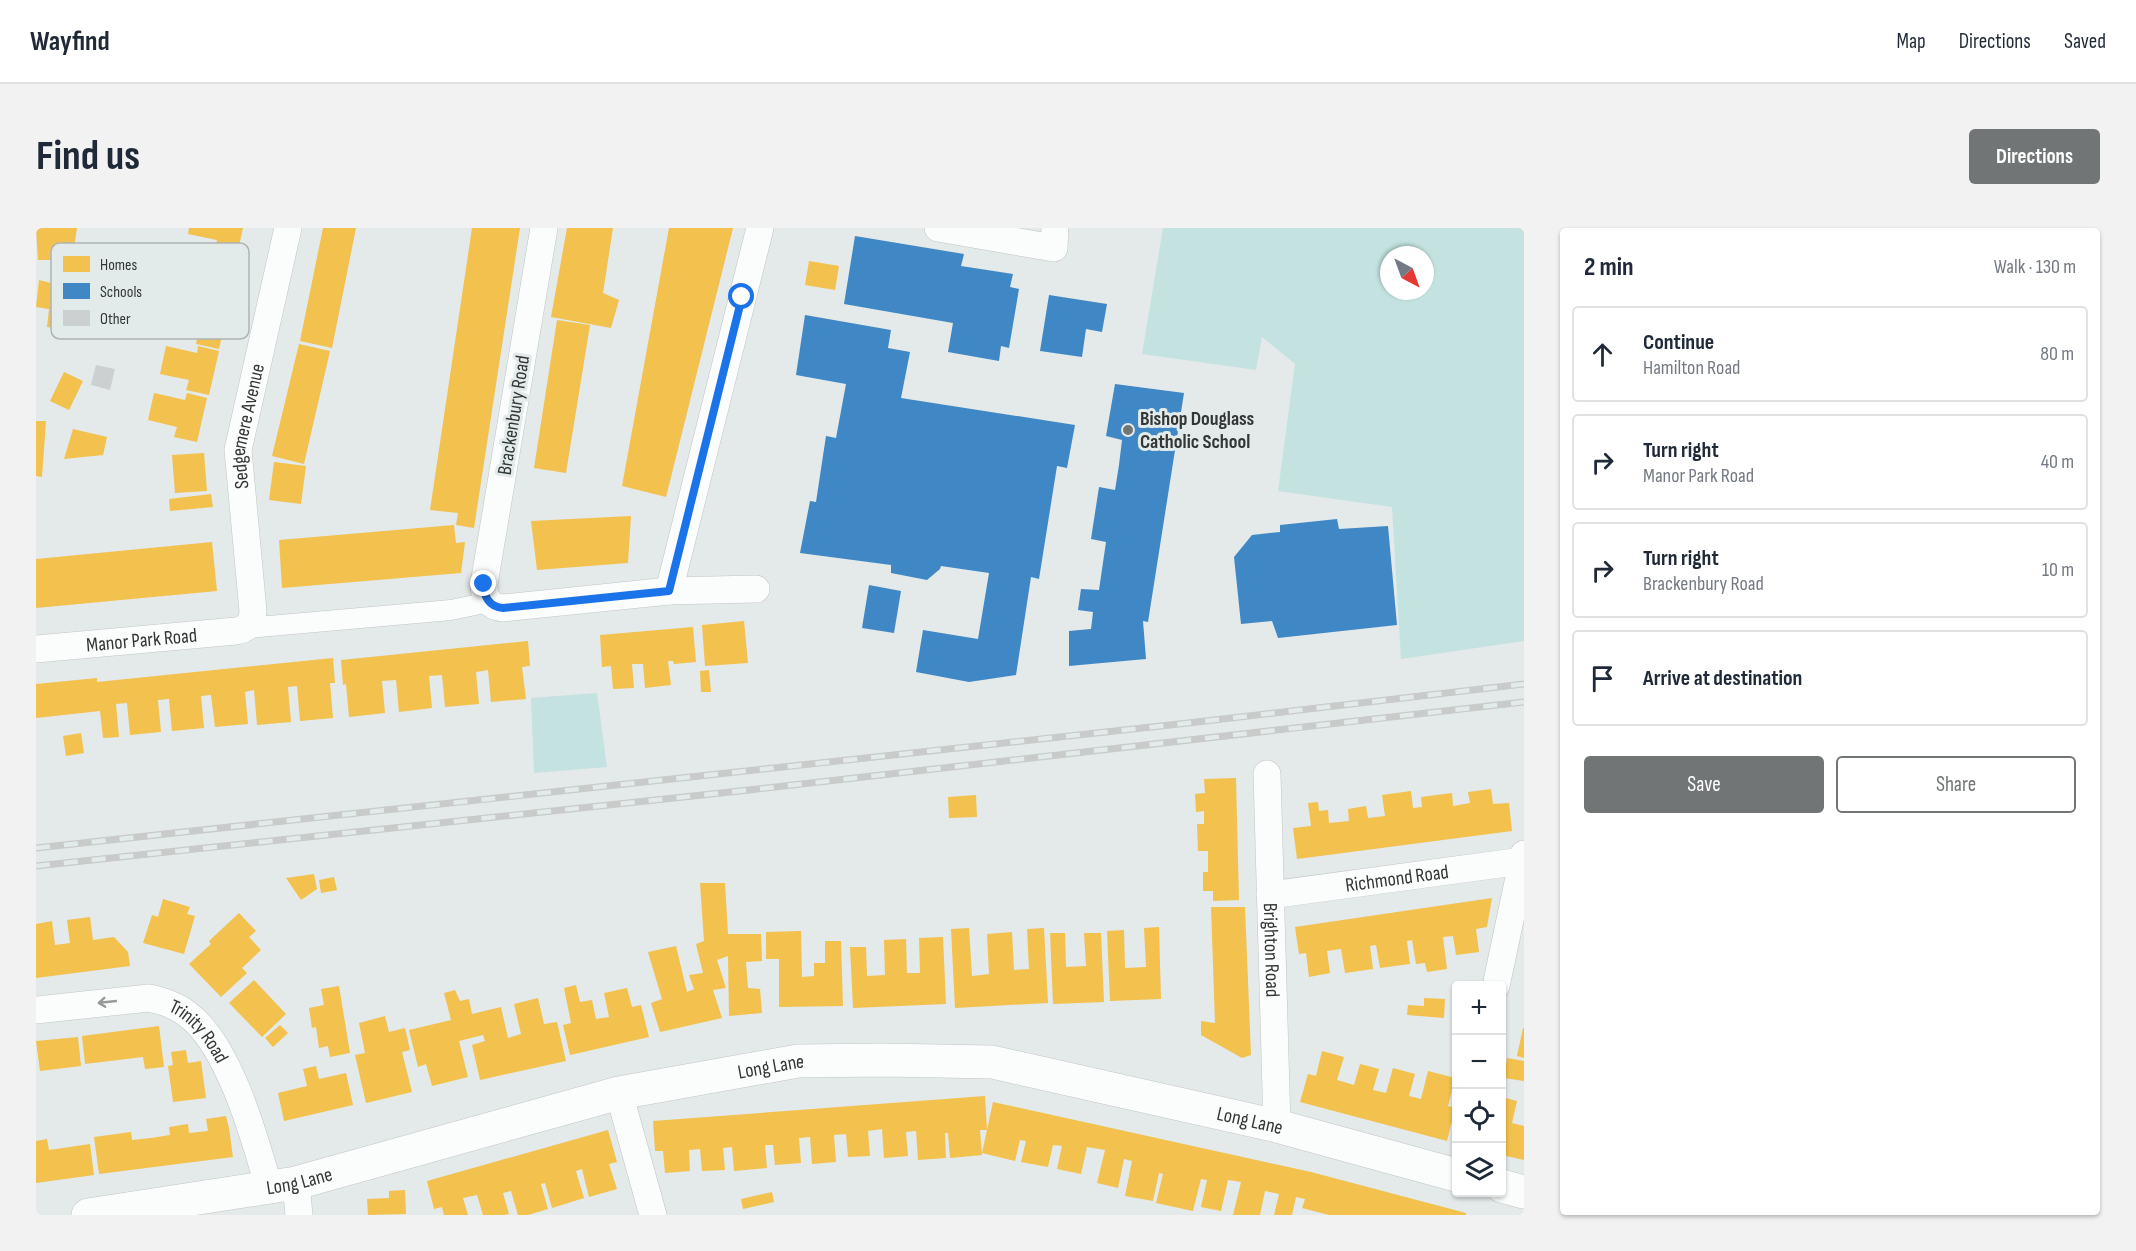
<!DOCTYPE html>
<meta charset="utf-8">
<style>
:root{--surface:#fff;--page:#f2f2f3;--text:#1f2937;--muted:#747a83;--line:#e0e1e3;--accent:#727575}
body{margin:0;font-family:"Sofia Sans Condensed",sans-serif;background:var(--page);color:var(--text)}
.controls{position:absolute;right:18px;bottom:18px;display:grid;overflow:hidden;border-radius:6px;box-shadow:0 2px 4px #0004}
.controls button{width:54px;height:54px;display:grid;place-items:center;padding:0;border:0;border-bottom:2px solid var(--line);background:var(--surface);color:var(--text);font:30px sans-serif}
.compass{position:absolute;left:1344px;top:18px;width:54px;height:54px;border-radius:50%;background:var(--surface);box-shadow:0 2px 4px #0004;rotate:139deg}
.stop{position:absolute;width:18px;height:18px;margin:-14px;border:4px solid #1a73e8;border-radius:50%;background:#fff}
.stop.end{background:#1a73e8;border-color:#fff;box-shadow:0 2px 6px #0008}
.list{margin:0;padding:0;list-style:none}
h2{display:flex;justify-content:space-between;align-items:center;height:78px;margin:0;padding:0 24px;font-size:26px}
h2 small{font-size:20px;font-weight:400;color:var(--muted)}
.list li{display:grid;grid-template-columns:39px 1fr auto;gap:18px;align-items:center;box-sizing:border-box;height:96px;margin:0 12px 12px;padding:0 12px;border:2px solid var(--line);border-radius:6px}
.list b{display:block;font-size:22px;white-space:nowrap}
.list p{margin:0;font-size:20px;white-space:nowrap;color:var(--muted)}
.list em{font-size:20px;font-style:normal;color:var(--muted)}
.actions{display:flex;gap:12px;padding:18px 24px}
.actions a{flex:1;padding:14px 0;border:2px solid var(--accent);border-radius:6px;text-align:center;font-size:21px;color:var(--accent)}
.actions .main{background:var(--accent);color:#fff}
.icon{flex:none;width:33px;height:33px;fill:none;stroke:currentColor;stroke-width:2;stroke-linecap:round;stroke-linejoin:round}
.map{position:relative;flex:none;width:1488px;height:987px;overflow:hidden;border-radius:6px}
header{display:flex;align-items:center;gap:36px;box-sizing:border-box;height:84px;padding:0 30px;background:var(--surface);border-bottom:2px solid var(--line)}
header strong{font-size:28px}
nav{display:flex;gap:33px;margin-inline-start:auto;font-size:21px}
.intro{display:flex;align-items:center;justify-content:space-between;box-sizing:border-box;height:144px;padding:0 36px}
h1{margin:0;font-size:42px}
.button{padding:15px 27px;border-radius:6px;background:var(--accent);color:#fff;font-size:21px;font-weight:700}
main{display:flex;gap:36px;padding:0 36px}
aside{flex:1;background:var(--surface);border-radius:6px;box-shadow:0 2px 4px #0004}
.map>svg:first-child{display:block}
</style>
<header>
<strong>Wayfind</strong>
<nav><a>Map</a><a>Directions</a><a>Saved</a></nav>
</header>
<div class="intro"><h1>Find us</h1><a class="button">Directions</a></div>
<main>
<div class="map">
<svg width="1488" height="987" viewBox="0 0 1488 987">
<rect width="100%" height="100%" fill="#e4e9e9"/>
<g fill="#c4e3e0" fill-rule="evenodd">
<path d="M1127,0h361v413l-123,18 -9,-152 -114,-16 17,-127 -33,-27 -6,33 -114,-16zM1353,27h36v36h-36z"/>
<polygon points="561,465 571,539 498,545 495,470"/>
</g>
<g fill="#f2c14e">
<polygon points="0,0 41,0 36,32 2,32"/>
<polygon points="153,0 207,0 201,27 179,22 181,12 152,6"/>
<polygon points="287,0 320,0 296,120 264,113"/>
<polygon points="436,0 484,0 438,300 420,297 422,285 394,282"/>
<polygon points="531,0 577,0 567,65 583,72 575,100 515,89"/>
<polygon points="633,0 697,0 630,269 586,258"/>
<polygon points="773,33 803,38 799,62 769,57"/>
<polygon points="3,52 60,66 61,106 11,99 13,81 0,79"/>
<polygon points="140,72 171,79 172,72 193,77 183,121 160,116 162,106 134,99"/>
<polygon points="521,92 554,97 530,245 498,240"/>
<polygon points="263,116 294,123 268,236 236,228"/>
<polygon points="130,118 161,125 162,118 183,123 173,167 150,162 153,152 124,146"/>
<polygon points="28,144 47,153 33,182 14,173"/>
<polygon points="118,165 149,172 151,165 171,170 161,214 138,209 141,199 112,192"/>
<polygon points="0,193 10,193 6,249 0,248"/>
<polygon points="37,201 71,209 67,227 28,231"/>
<polygon points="168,225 171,263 139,265 136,227"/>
<polygon points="238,234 270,238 265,276 233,272"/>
<polygon points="175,266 177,279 134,283 133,271"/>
<polygon points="595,288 592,335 501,342 495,293"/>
<polygon points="418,297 420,315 429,314 425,345 246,360 243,312"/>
<polygon points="176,314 181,363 0,380 0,331"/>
<polygon points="708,393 712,435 669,438 666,397"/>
<polygon points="657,399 660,434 638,436 637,433 632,433 635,457 609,460 607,436 596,436 598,460 577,461 575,438 566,439 564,407"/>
<polygon points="492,413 494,438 486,439 490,471 455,474 452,442 447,443 440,444 443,476 409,479 406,447 393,448 396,480 363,484 360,452 346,453 349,485 313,489 310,456 307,457 305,432"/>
<polygon points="297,430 299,455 294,455 297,490 264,493 261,458 252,459 255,494 221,497 218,462 209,464 212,496 179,499 175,467 165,468 168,500 136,503 133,471 122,472 125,504 94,507 91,475 80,476 83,509 67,510 64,483 0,490 0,456 61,450 61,454"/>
<polygon points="673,442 675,464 665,464 664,443"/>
<polygon points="45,505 48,525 30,528 27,508"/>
<polygon points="1200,550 1203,672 1177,673 1177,663 1167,663 1167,644 1172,644 1172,623 1162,623 1161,596 1168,596 1168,583 1160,584 1159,566 1169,565 1168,551"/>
<polygon points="1455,561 1457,576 1473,575 1476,603 1261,631 1257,600 1275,598 1272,575 1282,574 1283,583 1292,582 1293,595 1313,593 1312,581 1330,578 1332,590 1349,588 1346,567 1375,563 1377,580 1386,579 1385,569 1416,565 1417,578 1434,575 1432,564"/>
<polygon points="940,567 941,589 913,590 912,569"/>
<polygon points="278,646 281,661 265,672 250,650"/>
<polygon points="298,649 301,662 285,665 283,652"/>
<polygon points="664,655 689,655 692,706 725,706 726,733 710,734 712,760 724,761 726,785 693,788 692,728 681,732 690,760 677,762 686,790 624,804 615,775 626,771 612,724 640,718 651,764 658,761 653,747 667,745 660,716 668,713"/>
<polygon points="1456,670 1451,699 1440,701 1443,724 1420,727 1417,708 1407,709 1411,741 1391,744 1389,735 1380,736 1376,712 1371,713 1374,736 1344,740 1340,717 1334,718 1337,741 1309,745 1305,721 1291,723 1294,745 1273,749 1270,725 1263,726 1259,699"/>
<polygon points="127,671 154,679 151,686 159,688 148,726 107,715 116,687 122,689"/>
<polygon points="1175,679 1209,679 1215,827 1206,830 1165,807 1165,793 1179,795"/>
<polygon points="203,685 220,703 213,709 225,722 206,740 211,745 185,769 153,736 175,716 173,713"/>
<polygon points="54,689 57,712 78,709 92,724 94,738 0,750 0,696 16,693 19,717 34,715 31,692"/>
<polygon points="1123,699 1125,771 1074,773 1071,703 1088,702 1089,740 1110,739 1108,700"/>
<polygon points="933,700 936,748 953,746 951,706 976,704 978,742 993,741 991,701 1008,700 1012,775 919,780 915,701"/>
<polygon points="765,703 766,749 778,748 778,735 789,735 789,713 805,713 807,778 743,779 743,731 730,731 730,704"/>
<polygon points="1014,705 1029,705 1030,739 1050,738 1048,705 1065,705 1068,774 1017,776"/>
<polygon points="907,709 910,776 817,780 814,719 830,719 831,748 849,747 848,712 870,711 871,745 884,745 883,710"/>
<polygon points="218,752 250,786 226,809 193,775"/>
<polygon points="540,757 544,774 556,772 560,791 573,789 568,765 591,760 596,779 605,777 613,809 534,827 527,797 535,795 528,760"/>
<polygon points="303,758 314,825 294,829 292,818 283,820 280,799 276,800 273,780 288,777 285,761"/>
<polygon points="419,762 424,773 433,771 436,786 465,779 472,810 485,806 478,776 502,770 508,796 521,794 530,833 444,852 436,817 449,813 447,807 423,813 432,849 396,858 390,836 382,839 373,802 415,792 408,765"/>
<polygon points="1388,770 1409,771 1408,790 1371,787 1372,777 1388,778"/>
<polygon points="349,788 353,804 369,800 374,822 366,824 376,864 330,875 319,827 329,825 323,795"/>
<polygon points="244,797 252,805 237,819 229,810"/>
<polygon points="123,798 128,839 109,841 107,829 49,836 46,808"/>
<polygon points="1487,800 1488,800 1488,830 1481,828"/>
<polygon points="42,809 45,838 4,843 0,813"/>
<polygon points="150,822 152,835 165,833 170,870 137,874 132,838 137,837 135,824"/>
<polygon points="1286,823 1308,829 1301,852 1318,857 1324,836 1343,841 1337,862 1350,865 1357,840 1379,846 1373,868 1385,871 1392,843 1419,850 1412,878 1419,880 1411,913 1264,874 1272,846 1280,848"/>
<polygon points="1471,830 1488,833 1488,853 1468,850"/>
<polygon points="280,838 283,851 310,845 317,877 248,893 242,865 271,858 267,841"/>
<polygon points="949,868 951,902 944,902 946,927 914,930 912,905 909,905 910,930 882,932 880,903 870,904 872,928 848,930 846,901 832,903 834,928 812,929 810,906 798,907 800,934 776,936 774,909 763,910 765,935 739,937 737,917 729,917 731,940 698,943 696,919 687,920 689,942 666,943 664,921 653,922 654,943 629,945 627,923 619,923 617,893"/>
<polygon points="1466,869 1481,873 1476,895 1488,898 1488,932 1466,927"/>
<polygon points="957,874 1275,944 1430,985 1430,987 1293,987 1266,980 1269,971 1260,969 1256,987 1238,987 1243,966 1229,963 1224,987 1197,987 1205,954 1192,952 1185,983 1165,979 1171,952 1165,951 1157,983 1120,975 1127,946 1123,945 1117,973 1089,968 1096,933 1088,931 1082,960 1061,955 1069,922 1051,919 1045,946 1021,941 1026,918 1017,917 1012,939 985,934 990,913 984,912 979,933 946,925"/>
<polygon points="190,888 193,900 197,929 63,946 58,909 95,904 96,912 115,910 134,907 133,899 152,896 153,905 172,903 170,891"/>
<polygon points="572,902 581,934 573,936 581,961 553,969 546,941 540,943 548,970 516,980 509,955 505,956 512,981 492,987 482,987 475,963 467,965 473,986 468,987 447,987 441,967 427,970 432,987 408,987 406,979 398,981 391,953"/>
<polygon points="11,911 13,922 54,916 58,947 0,955 0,913"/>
<polygon points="369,962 370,986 332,987 331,971 353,970 353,963"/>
<polygon points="736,964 738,974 707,981 705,971"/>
</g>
<g fill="#3f88c5">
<polygon points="819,8 928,26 925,38 977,46 974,59 983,61 973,120 965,118 963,133 912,124 917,95 808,76"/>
<polygon points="1013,67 1071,76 1066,104 1050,101 1046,129 1004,123"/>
<polygon points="769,87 855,102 852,120 874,124 865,170 1039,197 1031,240 1021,238 1003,351 995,349 980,447 933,454 880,444 887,402 942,411 953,345 905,338 904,341 891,352 855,345 855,337 764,325 774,273 780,274 790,208 800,210 810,156 760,147"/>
<polygon points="1079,156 1148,165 1112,394 1107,393 1110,431 1033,438 1033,403 1055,401 1056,393 1057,384 1042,382 1045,361 1063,362 1070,314 1055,311 1063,259 1079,262 1083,237 1086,212 1070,208"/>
<polygon points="1301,291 1303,301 1352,298 1361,397 1242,410 1236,393 1205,396 1198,329 1216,307 1244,304 1244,297"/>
<polygon points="833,357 865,363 858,405 826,400"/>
</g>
<polygon fill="#cdd0d0" points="60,137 79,141 74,162 55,157"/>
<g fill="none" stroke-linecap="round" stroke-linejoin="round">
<defs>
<polyline id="pedestrian" points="211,400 415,382 453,374"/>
<g id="minor">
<path d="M508,0l-60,356c0,13 5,23 19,24l166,-17 87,-2"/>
<polyline points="902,0 1018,20 1019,0"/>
<polyline points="633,363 724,0"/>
<path id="s1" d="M0,421l200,-18c12,-2 16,-8 17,-20l-15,-161 50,-222"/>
<path id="s2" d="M1231,546l10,352"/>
<path id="s3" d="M1234,667l252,-34"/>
<polyline points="1460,758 1488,626"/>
<path id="s4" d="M0,782l113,-12c14,3 27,7 38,16 42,30 68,125 82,174"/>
<polyline points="583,865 617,987"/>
<polyline points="260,955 263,987"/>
</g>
<g id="tertiary">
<polyline points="1466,958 1488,964"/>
<path id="s5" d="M52,987l208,-32 323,-90 179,-32 85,-1 109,2 285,64 179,49"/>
</g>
</defs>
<use href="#pedestrian" stroke="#c2c5c5" stroke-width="21"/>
<use href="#minor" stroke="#c2c5c5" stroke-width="28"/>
<use href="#tertiary" stroke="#c2c5c5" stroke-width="34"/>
<use href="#pedestrian" stroke="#fbfcfc" stroke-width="20"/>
<use href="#minor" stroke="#fbfcfc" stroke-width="27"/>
<use href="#tertiary" stroke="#fbfcfc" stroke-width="33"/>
<defs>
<g id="rail">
<polyline points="0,620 1152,495 1488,456"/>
<polyline points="0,638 713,562 1488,474"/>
</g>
</defs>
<use href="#rail" stroke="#c9caca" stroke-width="7"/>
<use href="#rail" stroke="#e3eaea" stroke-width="4.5" stroke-dasharray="14" stroke-linecap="butt"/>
</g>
<defs><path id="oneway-shaft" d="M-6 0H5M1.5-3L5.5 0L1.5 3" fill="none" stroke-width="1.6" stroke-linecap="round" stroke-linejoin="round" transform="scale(1.5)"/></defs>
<use stroke="#989999" href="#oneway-shaft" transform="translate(71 774) rotate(174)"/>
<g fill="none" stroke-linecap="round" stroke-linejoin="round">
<path stroke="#1a73e8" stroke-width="8" d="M448,356c0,13 5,23 19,24l166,-17 73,-294"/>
</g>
<circle fill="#727575" stroke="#e3eaea" stroke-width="2" cx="1092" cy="202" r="6"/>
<g text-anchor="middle" stroke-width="6" stroke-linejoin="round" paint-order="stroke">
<g font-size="20" fill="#343636" stroke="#e3eaea">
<text transform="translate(477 187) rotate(-81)" y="7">Brackenbury Road</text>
<text dy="7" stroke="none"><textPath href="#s1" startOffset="416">Sedgemere Avenue</textPath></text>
<text dy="7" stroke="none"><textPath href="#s1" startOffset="106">Manor Park Road</textPath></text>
<text dy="7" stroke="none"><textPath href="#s3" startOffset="128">Richmond Road</textPath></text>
<text dy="7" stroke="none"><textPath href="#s2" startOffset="176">Brighton Road</textPath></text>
<text dy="7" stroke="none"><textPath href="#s4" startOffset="176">Trinity Road</textPath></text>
<text dy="7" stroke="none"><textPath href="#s5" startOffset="700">Long Lane</textPath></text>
<text dy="7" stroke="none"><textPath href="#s5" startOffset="1186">Long Lane</textPath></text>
<text dy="7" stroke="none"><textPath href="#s5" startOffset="214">Long Lane</textPath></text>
</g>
<g font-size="20" font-weight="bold" fill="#343636" stroke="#e3eaea" text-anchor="start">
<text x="1104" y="197">Bishop Douglass<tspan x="1104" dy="23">Catholic School</tspan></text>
</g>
</g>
<rect x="15" y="15" width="198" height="96" rx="9" fill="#e3eaea" stroke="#aeb4b4" stroke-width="1.5"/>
<rect x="27" y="28" width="27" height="16" fill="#f2c14e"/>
<rect x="27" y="55" width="27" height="16" fill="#3f88c5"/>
<rect x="27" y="82" width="27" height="16" fill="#cdd0d0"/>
<g font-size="16" fill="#343636">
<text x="64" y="42">Homes</text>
<text x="64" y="69">Schools</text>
<text x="64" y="96">Other</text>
</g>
</svg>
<div class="controls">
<button>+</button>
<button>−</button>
<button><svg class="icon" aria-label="locate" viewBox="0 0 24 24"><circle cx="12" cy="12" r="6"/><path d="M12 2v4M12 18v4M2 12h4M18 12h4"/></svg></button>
<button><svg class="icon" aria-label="layers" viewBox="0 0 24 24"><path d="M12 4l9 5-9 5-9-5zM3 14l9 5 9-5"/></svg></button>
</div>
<svg class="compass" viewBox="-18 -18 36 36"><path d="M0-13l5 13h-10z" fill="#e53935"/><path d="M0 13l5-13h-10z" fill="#747a83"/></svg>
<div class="stop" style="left:706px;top:69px"></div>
<div class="stop end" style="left:448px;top:356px"></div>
</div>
<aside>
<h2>2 min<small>Walk · 130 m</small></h2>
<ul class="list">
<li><svg class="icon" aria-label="ahead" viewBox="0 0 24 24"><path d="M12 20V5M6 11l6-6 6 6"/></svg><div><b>Continue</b><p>Hamilton Road</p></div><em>80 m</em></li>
<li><svg class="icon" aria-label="right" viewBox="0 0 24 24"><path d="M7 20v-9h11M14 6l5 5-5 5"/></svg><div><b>Turn right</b><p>Manor Park Road</p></div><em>40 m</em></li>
<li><svg class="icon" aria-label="right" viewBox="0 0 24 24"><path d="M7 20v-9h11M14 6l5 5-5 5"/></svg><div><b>Turn right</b><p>Brackenbury Road</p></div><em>10 m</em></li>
<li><svg class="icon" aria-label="arrive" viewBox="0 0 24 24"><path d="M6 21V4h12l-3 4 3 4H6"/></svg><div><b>Arrive at destination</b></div></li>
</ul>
<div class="actions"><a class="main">Save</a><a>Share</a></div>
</aside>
</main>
